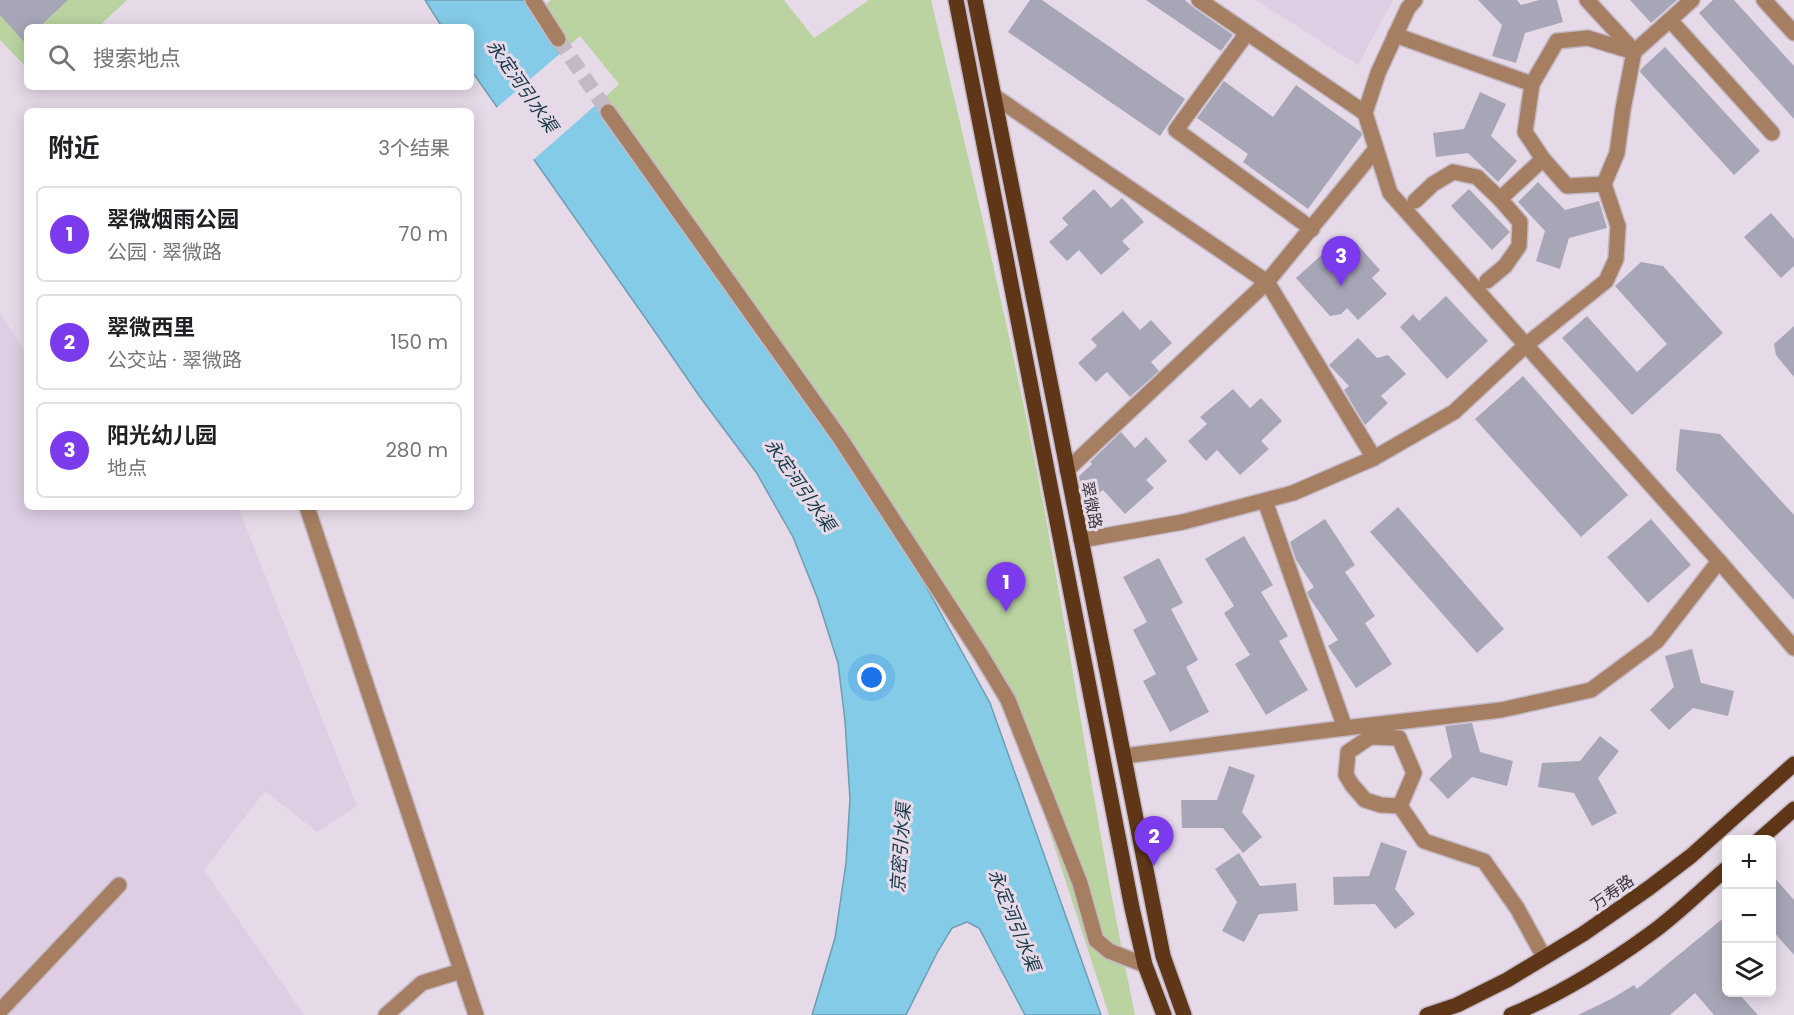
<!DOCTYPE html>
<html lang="zh">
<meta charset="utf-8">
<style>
:root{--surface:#fff;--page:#f2f2f2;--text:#202124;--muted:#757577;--line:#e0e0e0;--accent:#7c3aed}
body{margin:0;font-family:Poppins,"Noto Sans SC",sans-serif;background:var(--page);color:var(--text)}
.controls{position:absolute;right:18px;bottom:18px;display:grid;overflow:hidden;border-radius:9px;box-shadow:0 3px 15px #0003}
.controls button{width:54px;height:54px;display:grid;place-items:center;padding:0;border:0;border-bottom:2px solid var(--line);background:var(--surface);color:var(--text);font:30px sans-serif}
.you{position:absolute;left:872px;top:678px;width:21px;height:21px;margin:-15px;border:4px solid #fff;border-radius:50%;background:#1a73e8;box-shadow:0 0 0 9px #1a73e833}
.badge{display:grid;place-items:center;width:39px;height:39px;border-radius:50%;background:var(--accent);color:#fff;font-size:20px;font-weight:700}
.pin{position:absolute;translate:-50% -50px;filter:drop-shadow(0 2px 3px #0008)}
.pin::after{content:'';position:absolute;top:32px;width:21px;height:18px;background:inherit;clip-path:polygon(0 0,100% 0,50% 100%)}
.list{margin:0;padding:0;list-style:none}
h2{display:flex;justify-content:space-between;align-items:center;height:78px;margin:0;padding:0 24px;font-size:26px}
h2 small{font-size:20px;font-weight:400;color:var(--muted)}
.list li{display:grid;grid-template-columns:39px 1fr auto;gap:18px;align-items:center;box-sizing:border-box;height:96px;margin:0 12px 12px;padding:0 12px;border:2px solid var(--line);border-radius:9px}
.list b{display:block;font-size:22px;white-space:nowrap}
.list p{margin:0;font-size:20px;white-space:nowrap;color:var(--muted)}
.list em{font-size:20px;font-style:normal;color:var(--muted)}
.icon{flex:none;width:33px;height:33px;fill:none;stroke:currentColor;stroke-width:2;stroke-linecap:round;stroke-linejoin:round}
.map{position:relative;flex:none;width:1794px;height:1015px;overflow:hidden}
.search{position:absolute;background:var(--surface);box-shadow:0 3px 15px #0003;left:24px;top:24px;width:450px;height:66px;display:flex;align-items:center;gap:15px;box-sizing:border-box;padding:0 21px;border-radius:9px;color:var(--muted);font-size:22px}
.panel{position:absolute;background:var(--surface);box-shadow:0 3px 15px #0003;left:24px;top:108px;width:450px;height:402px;border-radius:9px}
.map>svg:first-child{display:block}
</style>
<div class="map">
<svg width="1794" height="1015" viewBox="0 0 1794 1015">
<rect width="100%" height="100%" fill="#e6dae9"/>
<g fill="#dfcee3">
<polygon points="1256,0 1393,0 1358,65"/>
<polygon points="0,312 27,355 27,507 238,507 357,806 317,832 265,791 204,870 304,1015 0,1015"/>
</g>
<g fill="#bad3a1">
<polygon points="0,0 127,0 98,27 27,27 27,68 0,40"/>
<path d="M551,0h233l30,38 55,-38h62c40,169 81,338 113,508 31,169 56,339 91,507h-26l-96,-296 -176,-294 -234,-326 16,-15 -39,-48 -13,11 -23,-41z"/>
</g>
<polygon fill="#84cbe7" stroke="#6d9db3" stroke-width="1.5" points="425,0 525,0 558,51 883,508 990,703 1101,1015 1025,1015 979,928 967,922 952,928 938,951 906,1015 812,1015 835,938 846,863 850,799 845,721 838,663 817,597 793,537 756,472 700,397 651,326 471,70 471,27 442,27"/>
<polygon fill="#e6dae9" points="562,52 598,103 532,161 494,110"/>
<g fill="#a7a6b7">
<polygon points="0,0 68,0 39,27 27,27 27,45 0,15"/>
<polygon points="1030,0 1042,0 1185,99 1160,136 1008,32"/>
<polygon points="1146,0 1185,0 1194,8 1233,35 1221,51"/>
<polygon points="1478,0 1517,0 1521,5 1539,0 1557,0 1563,22 1525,33 1516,63 1492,56 1502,25"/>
<polygon points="1630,0 1677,0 1651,23"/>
<polygon points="1713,0 1734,0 1794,66 1794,119 1699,13"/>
<polygon points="1665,47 1760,151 1734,175 1640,72 1641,69"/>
<polygon points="1224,81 1273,117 1296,85 1361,132 1362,135 1308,209 1243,162 1248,154 1197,118"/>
<polygon points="1480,92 1506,104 1491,136 1517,161 1498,182 1468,153 1436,157 1433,133 1464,129"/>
<polygon points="1538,182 1565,210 1599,201 1607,228 1569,238 1560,269 1536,261 1545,231 1518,202"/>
<polygon points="1094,189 1111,208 1122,198 1144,222 1122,241 1130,249 1101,275 1079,250 1067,261 1049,242 1068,225 1062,218"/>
<polygon points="1469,189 1510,232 1492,250 1451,206"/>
<polygon points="1771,213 1794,239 1794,266 1781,278 1744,237"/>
<polygon points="1356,243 1380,270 1372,278 1387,294 1358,320 1347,308 1341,314 1330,316 1296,278 1334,244 1343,254"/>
<polygon points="1641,262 1663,266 1723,333 1632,415 1562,338 1587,316 1637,372 1667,344 1615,286"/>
<polygon points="1446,296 1488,341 1447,379 1400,327 1413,314 1419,321"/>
<polygon points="1123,311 1140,330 1151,320 1172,343 1151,362 1159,371 1130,397 1107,372 1096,382 1078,363 1097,346 1091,339"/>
<polygon points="1794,326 1794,377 1776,355 1774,344"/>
<polygon points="1358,338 1377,358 1388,355 1406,374 1381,396 1388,403 1365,425 1344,390 1349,386 1329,365"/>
<polygon points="1523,376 1628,495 1581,537 1475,419"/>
<polygon points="1233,389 1250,408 1261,398 1282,421 1261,441 1269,449 1240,475 1217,450 1206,461 1188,441 1207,424 1200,417"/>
<polygon points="1680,429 1720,434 1794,515 1794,600 1676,470"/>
<polygon points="1121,432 1135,448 1146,437 1167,461 1146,480 1154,488 1125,514 1103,490 1091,500 1081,489 1079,476 1092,464 1090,462"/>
<polygon points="1398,507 1504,629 1477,653 1370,532"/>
<polygon points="1325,519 1355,565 1345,572 1375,616 1365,623 1392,664 1356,688 1328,646 1338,640 1309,597 1307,592 1314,587 1296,560 1290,542"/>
<polygon points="1651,519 1691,565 1648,603 1607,557"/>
<polygon points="1244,536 1273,585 1261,592 1288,636 1279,641 1308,690 1266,715 1235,664 1250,655 1224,613 1234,606 1205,559"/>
<polygon points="1159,558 1183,603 1171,609 1198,660 1186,667 1209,712 1170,732 1143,681 1156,674 1133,630 1147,622 1123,577"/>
<polygon points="1692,649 1701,683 1734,691 1728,716 1693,708 1669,730 1650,710 1674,687 1665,656"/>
<polygon points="1472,723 1480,752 1513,761 1507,786 1472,777 1448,799 1429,779 1452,757 1445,726"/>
<polygon points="1600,736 1619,751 1598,778 1617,813 1592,826 1574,793 1538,787 1542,763 1580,761"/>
<polygon points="1229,766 1255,775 1242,812 1262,837 1243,853 1223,828 1182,828 1181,800 1217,800"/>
<polygon points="1381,842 1407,851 1395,889 1415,914 1395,929 1375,904 1334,905 1333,877 1369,876"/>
<polygon points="1239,853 1260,886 1296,883 1298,911 1259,914 1244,942 1222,931 1237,902 1215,869"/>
<polygon points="1772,875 1794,900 1794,955 1772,930"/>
<polygon points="1726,916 1726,993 1738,993 1758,1015 1714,1015 1695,993 1670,1015 1578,1015 1611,999 1634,985 1637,989"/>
</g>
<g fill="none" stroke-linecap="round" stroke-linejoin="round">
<polyline stroke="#c3b9c6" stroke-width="15" stroke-dasharray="15 8" stroke-linecap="butt" points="558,39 608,112"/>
<defs>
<g id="minor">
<polyline points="533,0 558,39"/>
<polyline points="1199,0 1365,113"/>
<polyline points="1415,0 1408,8 1378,73 1365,113 1390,193 1719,561 1794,648"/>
<polyline points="1587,0 1634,51"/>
<polyline points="1764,0 1794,33"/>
<polyline points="1670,20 1772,133"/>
<polyline points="1247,33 1176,130 1312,229"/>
<polyline points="1395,35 1532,84"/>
<polyline points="994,96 1267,282 1374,458"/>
<polyline points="608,112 840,438 981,655 1008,700 1080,883 1096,940 1109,951 1145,965"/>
<polyline points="1604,184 1567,186 1543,159 1525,132 1532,84 1557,41 1588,38 1634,52"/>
<polyline points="1500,199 1543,159"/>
<polyline points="1415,201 1433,184 1453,172 1477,177 1500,199 1520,222 1519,246 1505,266 1487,281"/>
<polyline points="1067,470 1267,282 1376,149"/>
<polyline points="1265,501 1345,728"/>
<polyline points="307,507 476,1015"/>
<polyline points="1081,540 1183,522 1293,493 1374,458 1454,412 1526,345 1606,281 1616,259 1618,226 1604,184 1617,153 1623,109 1634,52 1692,0"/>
<polyline points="1124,756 1345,728 1501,710 1591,690 1657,641 1719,561"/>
<polyline points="1400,806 1414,773 1399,738 1370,737 1348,752 1346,775 1352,785 1365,800 1381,805 1400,806 1424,841 1484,861 1517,908 1544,957"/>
<polyline points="0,1011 119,885"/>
<polyline points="386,1015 422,983 461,971"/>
</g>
<g id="major">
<polyline points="956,0 1132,908 1145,965 1164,1015"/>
<polyline points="975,0 1163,956 1184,1015"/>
<polyline points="1759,840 1794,809"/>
<polyline points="1427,1015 1457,1005 1507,980 1583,934 1649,888 1691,856 1794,764"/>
<path d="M1511,1015c50,-21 95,-49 139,-81 27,-19 51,-44 76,-65"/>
</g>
</defs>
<use href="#minor" stroke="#c3b9c6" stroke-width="18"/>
<use href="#major" stroke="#c3b9c6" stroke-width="18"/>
<use href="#minor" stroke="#a67f62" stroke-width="15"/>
<use href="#major" stroke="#5f3718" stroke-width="15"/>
</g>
<g text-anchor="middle" stroke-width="6" stroke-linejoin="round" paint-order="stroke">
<g font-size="16" fill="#383339" stroke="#e6dae9">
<text transform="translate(1092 505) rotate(79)" y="6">翠微路</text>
<text transform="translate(1612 892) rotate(-35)" y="6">万寿路</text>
</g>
<g font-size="18" font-style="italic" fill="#153743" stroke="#e6dae9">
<text transform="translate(522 86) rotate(55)" y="6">永定河引水渠</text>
<text transform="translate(800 485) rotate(55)" y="6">永定河引水渠</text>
<text transform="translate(901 848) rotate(-86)" y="6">京密引水渠</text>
<text transform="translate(1014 920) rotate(68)" y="6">永定河引水渠</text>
</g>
</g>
</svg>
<div class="controls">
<button>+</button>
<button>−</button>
<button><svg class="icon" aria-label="layers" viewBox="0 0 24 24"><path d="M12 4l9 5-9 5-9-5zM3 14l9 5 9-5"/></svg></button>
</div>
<div class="you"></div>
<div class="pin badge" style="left:1006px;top:612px">1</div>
<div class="pin badge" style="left:1154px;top:866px">2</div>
<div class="pin badge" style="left:1341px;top:286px">3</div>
<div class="search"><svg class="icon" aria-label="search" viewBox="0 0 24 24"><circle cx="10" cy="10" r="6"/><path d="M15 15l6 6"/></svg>搜索地点</div>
<section class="panel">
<h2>附近<small>3个结果</small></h2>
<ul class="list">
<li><span class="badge">1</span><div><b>翠微烟雨公园</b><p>公园 · 翠微路</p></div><em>70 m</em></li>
<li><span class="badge">2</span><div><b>翠微西里</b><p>公交站 · 翠微路</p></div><em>150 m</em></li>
<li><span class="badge">3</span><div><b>阳光幼儿园</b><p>地点</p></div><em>280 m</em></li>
</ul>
</section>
</div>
